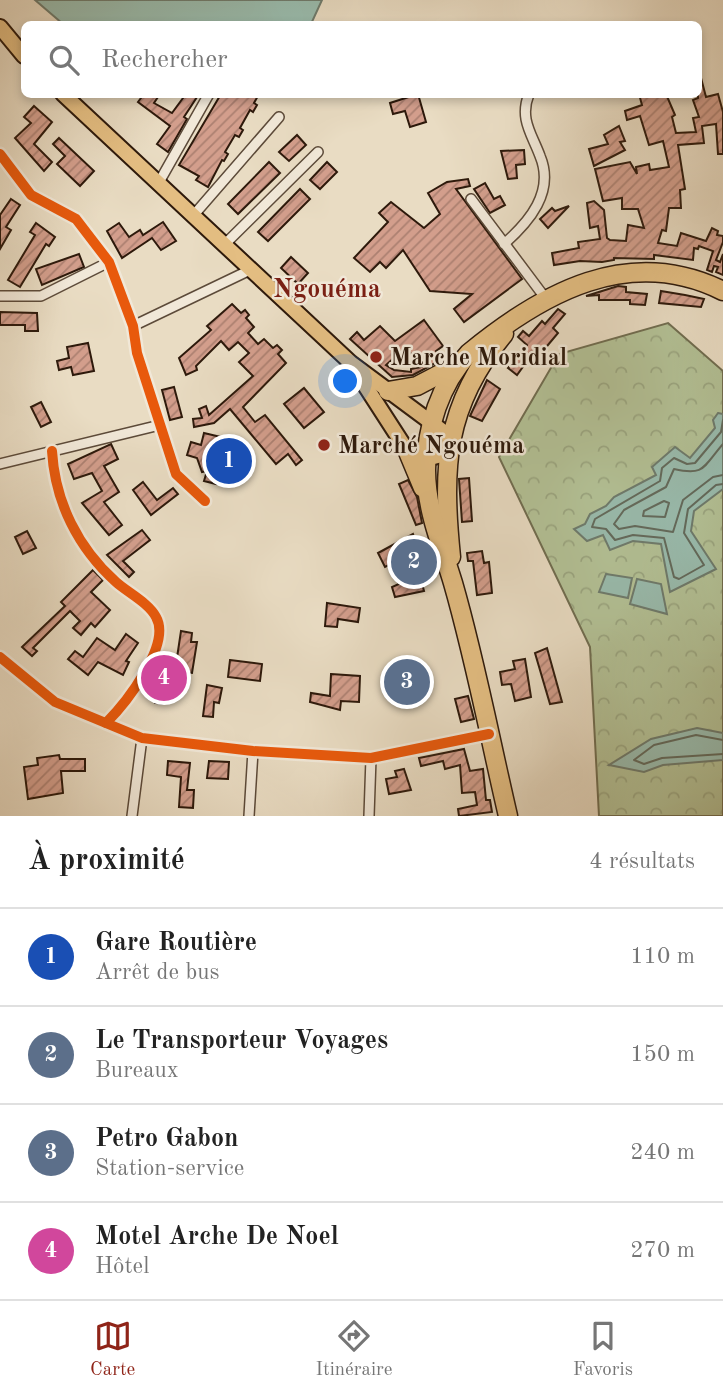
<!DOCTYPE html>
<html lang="fr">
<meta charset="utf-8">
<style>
:root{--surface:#fff;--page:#f2f2f2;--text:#222;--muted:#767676;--line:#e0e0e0;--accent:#8f2418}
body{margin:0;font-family:"Old Standard TT",serif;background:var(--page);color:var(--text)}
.you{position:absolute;left:346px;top:382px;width:24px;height:24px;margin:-18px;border:5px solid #fff;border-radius:50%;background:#1a73e8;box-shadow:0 0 0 10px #1a73e833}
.badge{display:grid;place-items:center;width:46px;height:46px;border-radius:50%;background:var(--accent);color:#fff;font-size:23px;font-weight:700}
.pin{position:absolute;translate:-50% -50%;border:4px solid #fff;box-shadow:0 2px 7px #0006}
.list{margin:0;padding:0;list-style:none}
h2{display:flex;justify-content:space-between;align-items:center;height:91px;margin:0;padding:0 28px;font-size:30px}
h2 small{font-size:23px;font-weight:400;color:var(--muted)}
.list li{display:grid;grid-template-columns:46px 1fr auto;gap:21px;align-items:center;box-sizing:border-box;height:98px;padding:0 28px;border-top:2px solid var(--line)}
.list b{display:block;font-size:26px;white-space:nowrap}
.list p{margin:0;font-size:23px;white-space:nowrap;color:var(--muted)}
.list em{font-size:23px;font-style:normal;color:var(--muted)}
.icon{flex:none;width:38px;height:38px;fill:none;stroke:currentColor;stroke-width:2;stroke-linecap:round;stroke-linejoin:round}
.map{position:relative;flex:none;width:723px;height:816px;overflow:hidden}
.search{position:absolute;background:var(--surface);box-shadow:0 4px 10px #0003;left:21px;right:21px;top:21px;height:77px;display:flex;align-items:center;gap:18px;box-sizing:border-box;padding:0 24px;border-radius:10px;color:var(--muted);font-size:26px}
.sheet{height:483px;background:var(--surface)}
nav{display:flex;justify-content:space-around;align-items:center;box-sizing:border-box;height:98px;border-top:2px solid var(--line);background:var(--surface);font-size:19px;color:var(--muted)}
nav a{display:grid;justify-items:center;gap:4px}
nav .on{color:var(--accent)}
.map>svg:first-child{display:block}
</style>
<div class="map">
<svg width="723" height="816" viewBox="0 0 723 816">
<defs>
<pattern id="forest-crowns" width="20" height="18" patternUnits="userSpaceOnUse" patternTransform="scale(1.75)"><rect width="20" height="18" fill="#b3c196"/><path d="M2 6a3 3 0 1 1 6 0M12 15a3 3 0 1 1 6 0" fill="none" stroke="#9aa580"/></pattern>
<pattern id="building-hatch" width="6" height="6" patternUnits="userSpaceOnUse" patternTransform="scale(1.75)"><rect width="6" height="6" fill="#d39e8c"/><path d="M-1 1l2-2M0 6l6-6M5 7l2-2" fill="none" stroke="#ac8071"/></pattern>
</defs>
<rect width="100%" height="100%" fill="#e9dcc3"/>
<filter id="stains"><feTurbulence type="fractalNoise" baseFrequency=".00286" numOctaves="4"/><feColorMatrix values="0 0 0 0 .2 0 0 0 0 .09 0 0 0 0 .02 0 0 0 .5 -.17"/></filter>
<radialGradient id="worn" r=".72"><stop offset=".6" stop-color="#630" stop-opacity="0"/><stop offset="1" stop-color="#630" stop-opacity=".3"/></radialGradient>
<polygon fill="url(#forest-crowns)" stroke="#706d50" stroke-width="2" points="668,323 723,371 723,816 599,816 590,647 499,457 559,354"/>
<g fill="#99bcae" stroke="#6e7b6d" stroke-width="2">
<polygon points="35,0 322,0 311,24 63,24"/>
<polygon points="718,413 723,414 723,489 694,511 691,531 716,569 670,592 661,544 633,541 610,550 603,535 587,541 574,529 585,524 590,514 606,506 614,497 656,475 652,467 675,447 690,458 715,428 713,420"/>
<polygon points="606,574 632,578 628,598 599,592"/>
<polygon points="637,579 661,584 667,614 630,604"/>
<polygon points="697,728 723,733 723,760 663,765 644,772 609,765 651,739"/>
</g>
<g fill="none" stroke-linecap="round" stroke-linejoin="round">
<g stroke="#636a5c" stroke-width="2">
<polyline points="723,420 721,432 695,463 687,464 674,458 662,468 660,481 595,519 592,527 606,529 615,540 633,535 664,538 674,577 679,579 704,565 684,533 688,509 716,485 723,484"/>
<path d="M723,444c-20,23 -18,32 -49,25l-8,18 -42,23 -10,14 5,5 16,-3 38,6 10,-32 30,-23 10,-2"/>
<polygon points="664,501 669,503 665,517 643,516 644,511"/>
<polyline points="723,740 696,735 654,745 634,760 644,764 662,758 723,754"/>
</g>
</g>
<g fill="url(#building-hatch)" stroke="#2d190b" stroke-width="2" fill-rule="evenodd">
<polygon points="698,78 701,78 706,97 718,94 723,112 723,154 718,154 716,124 702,126 704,143 678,145 685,189 680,190 681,208 669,208 666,231 662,230 658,243 677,246 681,233 706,241 712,228 718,231 717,235 723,236 723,242 716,260 720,262 723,254 723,275 716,272 718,267 714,266 712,272 707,270 713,251 699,246 698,249 694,248 693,260 654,255 654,259 614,258 614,260 602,262 580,261 554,265 552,253 579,248 578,242 600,239 598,226 590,228 587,203 594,201 604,210 607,238 610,240 626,241 628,225 644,228 638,209 622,209 622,198 603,201 595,169 630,162 637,174 636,167 649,164 650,170 669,167 663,141 649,145 640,116 627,120 625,111 642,105 639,94 666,94 675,115 672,117 676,133 696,132 693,118 699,117 693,100 698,98"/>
<polygon points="144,94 160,94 154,103 172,113 186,94 199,94 184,117 187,119 168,152 157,144 170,126 138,102"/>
<polygon points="221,94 259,94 254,103 257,105 253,112 250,110 240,128 243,130 239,137 235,135 225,152 228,154 224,161 222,160 208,187 196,180 199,176 179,165"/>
<polygon points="418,94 426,122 410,127 405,111 393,114 390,103"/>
<polygon points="34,106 52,122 34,144 52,162 44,171 15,138 31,123 24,117"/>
<polygon points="619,126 625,141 620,142 625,150 594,166 589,149 608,144 604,135"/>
<polygon points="297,135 306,145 289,161 279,152"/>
<polygon points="59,138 94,171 80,186 57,164 65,156 53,144"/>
<polygon points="524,150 525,164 516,165 517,178 508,179 501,151"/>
<polygon points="269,162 280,173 238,214 228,204"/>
<polygon points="327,162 337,172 320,189 310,180"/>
<polygon points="468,179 470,186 456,189 522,279 464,322 454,309 472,294 430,291 403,250 386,268 380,262 370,272 354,258 388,222 379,213 391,202 424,228 440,214 428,193 447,182"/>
<polygon points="485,183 494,199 500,196 505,205 490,213 474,189"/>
<polygon points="300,189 310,199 268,241 258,232"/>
<polygon points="11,199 20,205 6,227 11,230 0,249 0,215"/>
<polygon points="569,206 548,228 540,219 552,208 555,211"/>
<polygon points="163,222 176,241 161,250 152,238 122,258 107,231 119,223 129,237 140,230 143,235"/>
<polygon points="36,223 55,237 49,246 46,244 20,287 8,280 35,235 30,232"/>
<polygon points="79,254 84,267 42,285 36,269"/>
<polygon points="291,257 308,273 298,284 281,268"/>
<polygon points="618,286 626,287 626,292 647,294 645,305 630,304 630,300 599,300 599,295 586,296"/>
<polygon points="661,291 685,295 704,299 701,307 659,303"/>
<polygon points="232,304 241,313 245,310 249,315 246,318 254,327 248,333 258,344 264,339 273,348 277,345 282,350 278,354 286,363 243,407 255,422 265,415 302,460 296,465 288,454 276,464 230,409 214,423 194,427 193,419 202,418 199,409 206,406 209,415 253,376 239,362 249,353 238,342 229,350 221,341 196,366 197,370 186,375 179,358 211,330 207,326"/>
<polygon points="558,309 565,314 553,328 558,333 543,351 538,346 517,375 508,368 527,345 518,337 523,331 529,336 542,321 545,324"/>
<polygon points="0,312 37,313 38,331 25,331 25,325 0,325"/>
<path d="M424,320l19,26 -7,5 5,9 -28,15 -21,2 -42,-38 7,-7 7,8 16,-14 15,15zM406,347l15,20 -10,2v3l-17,-2 -8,-5z"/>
<polygon points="88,343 94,371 73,375 71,367 59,370 57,361 69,358 67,347"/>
<polygon points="487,380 500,389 482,421 470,416"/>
<polygon points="174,387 182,417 170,420 162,390"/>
<polygon points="304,388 324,412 304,428 284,404"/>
<polygon points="41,402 51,422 41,427 31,407"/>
<polygon points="204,433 225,438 222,450 224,455 235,457 230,478 219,475 216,484 204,481 207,471 202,472 197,458 187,455 191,442 201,445"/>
<polygon points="111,444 118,459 104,466 119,492 104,502 122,525 109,535 82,503 102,491 92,473 74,479 68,464"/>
<polygon points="469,478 472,521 462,522 459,479"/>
<polygon points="408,480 417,497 422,523 416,525 399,484"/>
<polygon points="143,482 157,500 173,488 178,494 151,515 133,490"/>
<polygon points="142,530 150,540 123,561 134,572 129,577 107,555"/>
<polygon points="27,531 36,548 23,554 15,537"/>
<polygon points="413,534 426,571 419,572 424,591 395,597 392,587 410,579 403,558 385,567 378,553"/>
<polygon points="482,551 484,563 489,562 492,593 477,595 473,561 468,561 467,553"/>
<polygon points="93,570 103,580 91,592 110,610 95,627 91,623 81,635 73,628 80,621 70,611 33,648 37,651 32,656 22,647 65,606 61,602"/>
<polygon points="327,603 360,608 358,622 338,619 337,627 325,626"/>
<polygon points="181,631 192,633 191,642 197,642 192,673 175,671"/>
<polygon points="126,634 138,643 126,661 129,662 123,675 98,662 88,675 68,659 75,651 83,657 97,638 115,650"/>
<polygon points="547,648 562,702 550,704 535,653"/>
<polygon points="525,659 531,697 515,701 511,684 502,685 500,672 515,669 513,661"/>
<polygon points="230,660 262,664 260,681 228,677"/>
<polygon points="158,674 173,676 170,695 164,694 163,704 155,703"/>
<polygon points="331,674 360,676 359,702 341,701 340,710 310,702 311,693 330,696"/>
<polygon points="207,685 222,688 219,703 214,702 213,717 203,716"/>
<polygon points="468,696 474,719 461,722 455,699"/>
<polygon points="464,749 470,771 483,769 486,800 490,800 492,812 459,816 458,809 477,805 475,792 462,793 460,765 445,769 443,761 421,766 419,758"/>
<polygon points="59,755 60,759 85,759 85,771 61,771 63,793 28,799 24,767 38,765 37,758"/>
<polygon points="168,761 190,763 187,790 194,790 193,808 179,807 181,777 167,775"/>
<polygon points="209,761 229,762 228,779 207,778"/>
<polygon points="404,769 411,790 389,794 386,779 397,777 395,771"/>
</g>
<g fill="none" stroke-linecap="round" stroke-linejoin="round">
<defs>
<g id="street">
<polyline points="0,154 31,195 76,219 109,262 133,326 137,353 176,474 205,501"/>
<polyline points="158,184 209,94"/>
<polyline points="471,199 546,299"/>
<polyline points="192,217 279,117"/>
<path d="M504,244c25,-22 51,-52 36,-88 -8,-22 -21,-37 -11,-62"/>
<polyline points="223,246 318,152"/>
<polyline points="0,296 41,296 109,262"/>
<polyline points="133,326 250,270"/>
<path d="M52,451c3,51 26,97 64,131 11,10 33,21 40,35 16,28 -31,87 -50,106"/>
<polyline points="0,464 160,425"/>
<polyline points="0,657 55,702 142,738 253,751 371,758 489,734"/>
<polyline points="132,816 142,738"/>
<polyline points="249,816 253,751"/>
<polyline points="369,816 371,758"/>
</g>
<g id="primary">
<polyline points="0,27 24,56"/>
<polyline points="63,94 351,363 452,438"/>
<polyline points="357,373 408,452 426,459 449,453"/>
</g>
<g id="highway">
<polyline points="388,391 417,386 459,364"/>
<polyline points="408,452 423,488"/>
<path d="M451,557c-9,-89 -7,-151 53,-223"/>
<path d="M508,816c-18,-77 -33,-157 -55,-233 -11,-37 -27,-73 -27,-113 0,-42 14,-86 43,-117 73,-60 160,-109 254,-62"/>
</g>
</defs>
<use href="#street" stroke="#5c4a39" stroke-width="12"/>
<use href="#primary" stroke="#2d190b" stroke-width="18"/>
<use href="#highway" stroke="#2d190b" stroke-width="21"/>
<use href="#street" stroke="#f1e8d8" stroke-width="9"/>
<use href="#primary" stroke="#e4be82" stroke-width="14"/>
<use href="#highway" stroke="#e4be82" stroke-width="18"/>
<defs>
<g id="cycleway">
<polyline points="0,154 31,195 76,219 109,262 133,326 137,353 176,474 205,501"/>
<path d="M52,451c3,51 26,97 64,131 11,10 33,21 40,35 16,28 -31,87 -50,106"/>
<polyline points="0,657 55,702 142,738 253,751 371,758 489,734"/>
</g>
</defs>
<use href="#cycleway" stroke="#f1e8d8" stroke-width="15"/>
<use href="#cycleway" stroke="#e8590c" stroke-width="10"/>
</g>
<g fill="#8f2418" stroke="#f1e8d8" stroke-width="2.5">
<circle cx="376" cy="357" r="7"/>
<circle cx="324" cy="445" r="7"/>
</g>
<g text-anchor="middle" stroke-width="5" stroke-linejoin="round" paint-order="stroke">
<g font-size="24" font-weight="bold" fill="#2d190b" stroke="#f1e8d8" text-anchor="start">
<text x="390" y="365">Marche Moridial</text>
<text x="338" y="453">Marché Ngouéma</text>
</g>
<g font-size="26" font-weight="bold" fill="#7a1f14" stroke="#f1e8d8">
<text x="327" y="297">Ngouéma</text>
</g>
</g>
<rect width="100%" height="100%" filter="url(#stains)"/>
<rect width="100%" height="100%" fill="url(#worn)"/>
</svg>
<div class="you"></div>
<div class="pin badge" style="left:229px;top:461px;background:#1a4fb4">1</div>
<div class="pin badge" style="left:414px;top:562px;background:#5c6f8a">2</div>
<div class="pin badge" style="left:407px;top:682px;background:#5c6f8a">3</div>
<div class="pin badge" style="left:164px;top:678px;background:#d1479c">4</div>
<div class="search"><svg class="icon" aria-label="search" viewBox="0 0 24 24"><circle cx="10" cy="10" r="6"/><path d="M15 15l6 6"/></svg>Rechercher</div>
</div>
<section class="sheet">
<h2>À proximité<small>4 résultats</small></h2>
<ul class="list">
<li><span class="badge" style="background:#1a4fb4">1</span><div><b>Gare Routière</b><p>Arrêt de bus</p></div><em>110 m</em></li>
<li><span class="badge" style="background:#5c6f8a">2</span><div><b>Le Transporteur Voyages</b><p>Bureaux</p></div><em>150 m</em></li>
<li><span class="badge" style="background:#5c6f8a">3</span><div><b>Petro Gabon</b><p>Station-service</p></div><em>240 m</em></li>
<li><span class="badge" style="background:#d1479c">4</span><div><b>Motel Arche De Noel</b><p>Hôtel</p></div><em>270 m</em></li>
</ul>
</section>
<nav>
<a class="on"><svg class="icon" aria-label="map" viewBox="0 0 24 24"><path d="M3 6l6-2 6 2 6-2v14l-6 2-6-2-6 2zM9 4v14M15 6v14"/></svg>Carte</a>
<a><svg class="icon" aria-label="directions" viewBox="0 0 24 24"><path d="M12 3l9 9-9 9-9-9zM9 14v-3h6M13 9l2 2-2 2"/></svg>Itinéraire</a>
<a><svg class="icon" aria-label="saved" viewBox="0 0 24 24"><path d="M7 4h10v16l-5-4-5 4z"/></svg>Favoris</a>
</nav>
